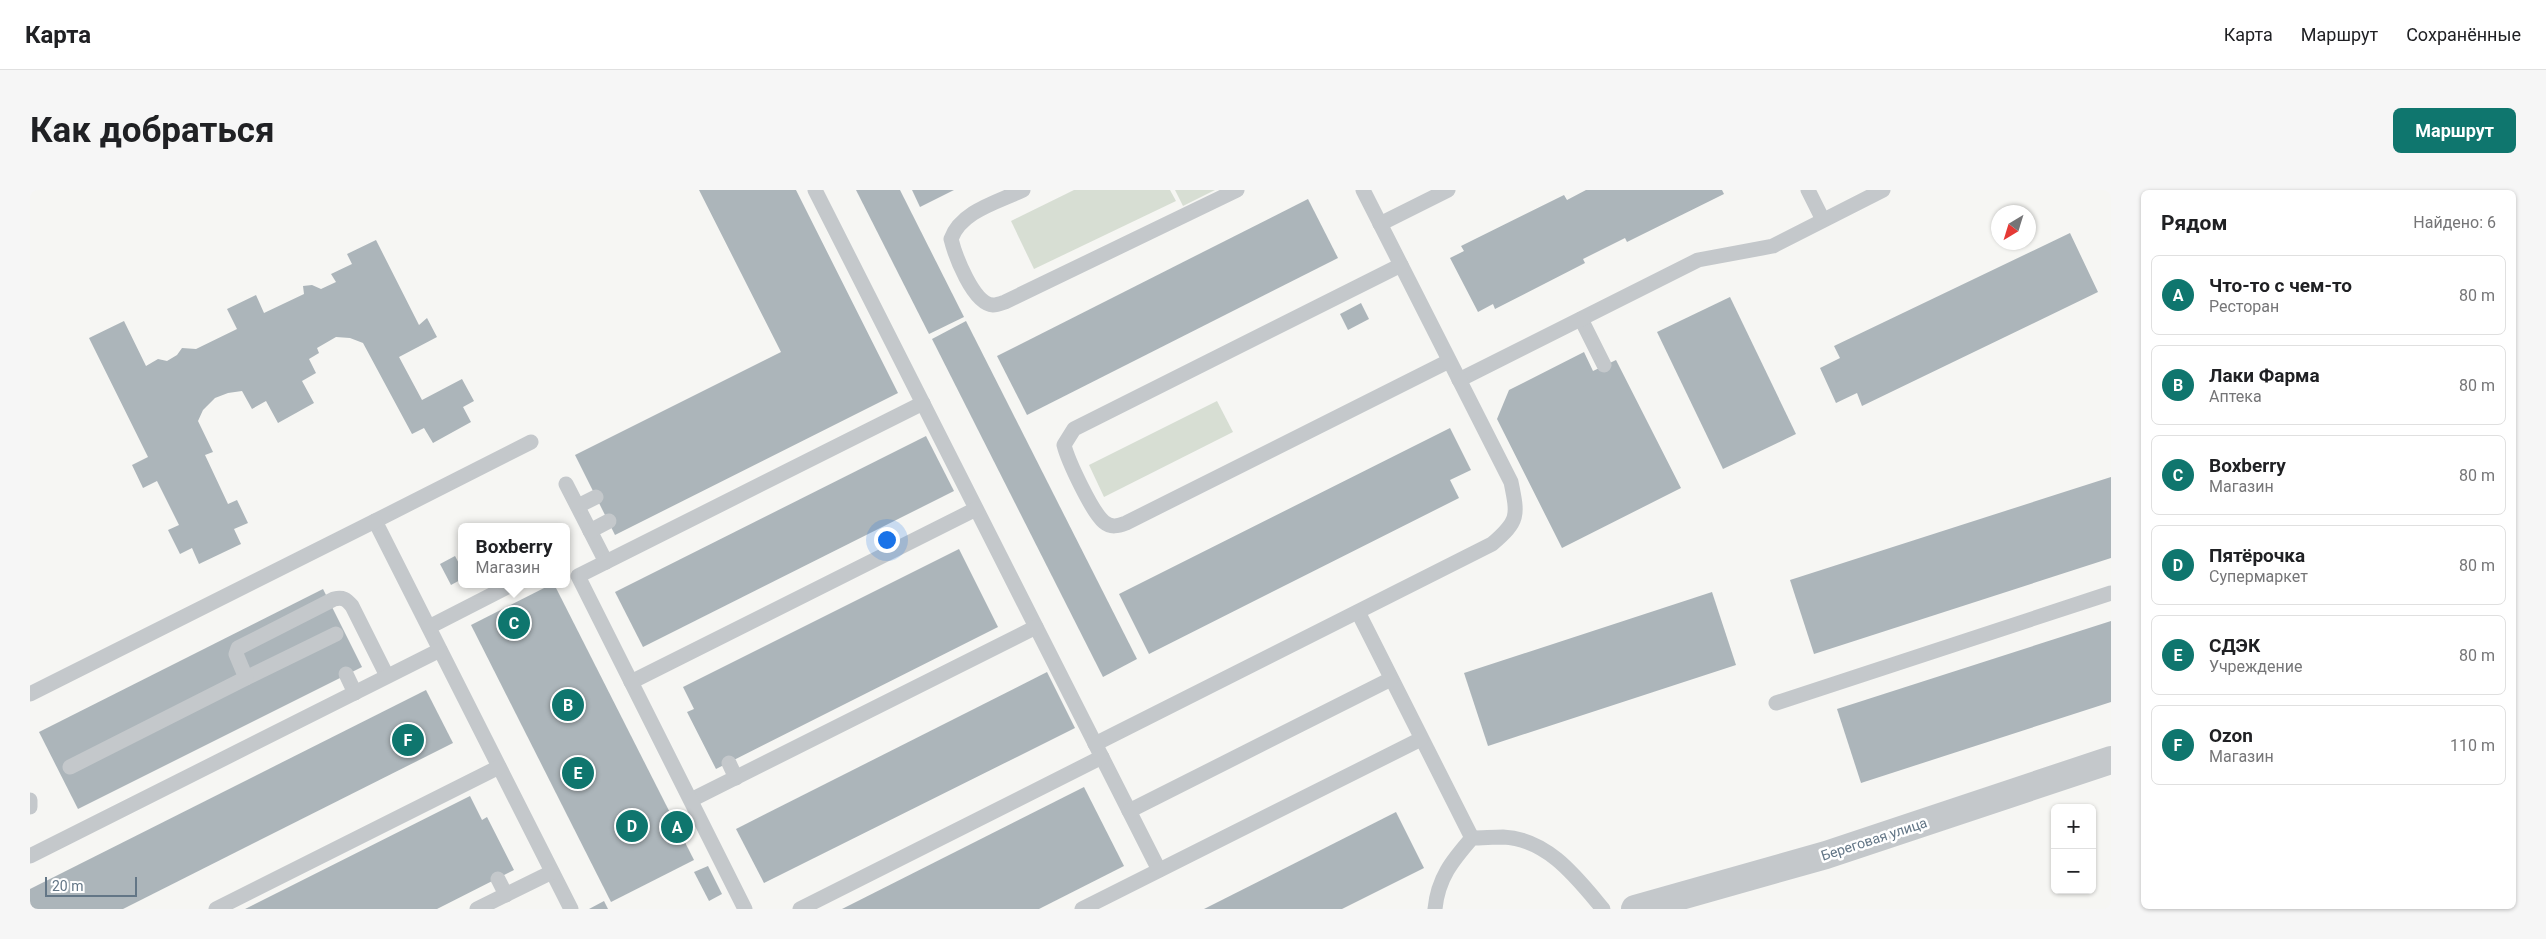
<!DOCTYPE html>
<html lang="ru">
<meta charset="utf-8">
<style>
:root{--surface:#fff;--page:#f6f6f6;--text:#202124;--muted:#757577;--line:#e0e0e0;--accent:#0f766e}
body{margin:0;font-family:Roboto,sans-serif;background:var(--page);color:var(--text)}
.controls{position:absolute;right:15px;bottom:15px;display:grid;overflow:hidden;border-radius:8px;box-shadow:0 1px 4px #0004}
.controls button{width:45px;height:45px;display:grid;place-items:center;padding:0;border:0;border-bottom:1px solid var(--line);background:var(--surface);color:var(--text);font:25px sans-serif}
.compass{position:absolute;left:1961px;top:15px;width:45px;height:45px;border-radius:50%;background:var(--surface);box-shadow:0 1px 4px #0004;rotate:218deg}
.scale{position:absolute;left:15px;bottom:12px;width:92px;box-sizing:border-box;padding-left:5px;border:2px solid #637686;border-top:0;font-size:14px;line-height:18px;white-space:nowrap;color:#637686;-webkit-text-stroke:4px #fff;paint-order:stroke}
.you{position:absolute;left:856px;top:349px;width:18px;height:18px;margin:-12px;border:4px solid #fff;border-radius:50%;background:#1a73e8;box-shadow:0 0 0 8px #1a73e833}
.badge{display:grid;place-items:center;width:32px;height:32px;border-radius:50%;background:var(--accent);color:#fff;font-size:16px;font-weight:700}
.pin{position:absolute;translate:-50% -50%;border:2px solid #fff;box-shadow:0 1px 5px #0006}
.popup{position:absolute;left:428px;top:333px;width:112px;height:65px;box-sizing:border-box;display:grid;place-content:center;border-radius:8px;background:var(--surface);filter:drop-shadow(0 1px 4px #0005);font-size:16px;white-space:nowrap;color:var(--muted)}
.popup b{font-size:19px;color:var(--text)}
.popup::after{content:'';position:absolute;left:50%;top:100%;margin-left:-10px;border:10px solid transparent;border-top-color:var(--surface)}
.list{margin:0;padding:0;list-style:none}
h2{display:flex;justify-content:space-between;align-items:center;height:65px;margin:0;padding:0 20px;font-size:21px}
h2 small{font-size:16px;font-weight:400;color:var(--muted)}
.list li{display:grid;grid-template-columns:32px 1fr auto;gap:15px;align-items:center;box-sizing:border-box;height:80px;margin:0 10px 10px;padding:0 10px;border:1px solid var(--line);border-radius:8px}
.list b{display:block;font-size:19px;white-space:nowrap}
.list p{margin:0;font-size:16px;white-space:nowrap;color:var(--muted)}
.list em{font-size:16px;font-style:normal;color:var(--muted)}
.map{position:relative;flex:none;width:2081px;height:719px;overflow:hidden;border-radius:8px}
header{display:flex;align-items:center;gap:30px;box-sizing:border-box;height:70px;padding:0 25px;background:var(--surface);border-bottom:1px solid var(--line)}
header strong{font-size:24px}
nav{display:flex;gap:28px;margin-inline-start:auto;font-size:18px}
.intro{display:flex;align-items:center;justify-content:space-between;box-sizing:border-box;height:120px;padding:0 30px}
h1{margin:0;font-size:35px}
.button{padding:12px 22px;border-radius:8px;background:var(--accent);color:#fff;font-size:18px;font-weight:700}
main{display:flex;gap:30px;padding:0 30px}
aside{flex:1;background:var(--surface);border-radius:8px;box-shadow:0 1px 4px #0004}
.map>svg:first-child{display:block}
</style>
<header>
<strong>Карта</strong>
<nav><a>Карта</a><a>Маршрут</a><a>Сохранённые</a></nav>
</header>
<div class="intro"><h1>Как добраться</h1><a class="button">Маршрут</a></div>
<main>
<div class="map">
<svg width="2081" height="719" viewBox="0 0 2081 719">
<rect width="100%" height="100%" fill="#f6f6f3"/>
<g fill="#d7ded3">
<polygon points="1044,0 1140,0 1146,11 1004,79 981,31"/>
<polygon points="1145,0 1185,0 1153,16"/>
<polygon points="1187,211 1203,242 1074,307 1059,275"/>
</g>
<g fill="#acb5ba">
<polygon points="669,0 766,0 868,203 585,345 545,265 751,162"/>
<polygon points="826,0 870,0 934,127 899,144"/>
<polygon points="882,0 924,0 890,17"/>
<polygon points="1556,0 1692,0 1694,4 1597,52 1595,48 1553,69 1555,73 1465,119 1463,114 1448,122 1420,68 1434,61 1431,56 1534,5 1537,10"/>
<polygon points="1278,9 1308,68 997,225 967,166"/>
<polygon points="2040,43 2068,102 1832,216 1827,203 1806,213 1790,178 1810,168 1804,156"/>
<polygon points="346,50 389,135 397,128 407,147 369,167 392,210 432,189 444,211 433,217 441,232 403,253 394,238 382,244 333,153 320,148 306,147 287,158 289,163 279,169 286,183 272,191 284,213 248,233 236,211 222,219 212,201 198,203 185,208 173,220 168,231 183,262 175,265 198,314 207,310 218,333 204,339 211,354 169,374 162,358 150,364 138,340 149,335 127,291 113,298 102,275 118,267 59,148 94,131 116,176 128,169 137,171 147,165 152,158 166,159 207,139 197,119 226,105 234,123 274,104 273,96 282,95 291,99 306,92 301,84 322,74 317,64"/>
<polygon points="1700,107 1766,244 1693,279 1627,142"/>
<polygon points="1331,113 1339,129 1318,140 1310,124"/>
<polygon points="936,131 1107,469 1073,487 902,149"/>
<polygon points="1554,162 1563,181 1586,170 1651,298 1532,358 1467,229 1479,200"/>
<polygon points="1420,238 1441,280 1420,290 1429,308 1119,464 1089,404"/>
<polygon points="896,246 924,301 613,457 585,402"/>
<polygon points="2081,287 2081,368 1784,464 1760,390"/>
<polygon points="929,359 968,437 686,579 657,522 664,519 653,497"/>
<polygon points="425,366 432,379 432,389 421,395 410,374"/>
<polygon points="522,394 524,394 664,670 581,712 441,435"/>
<polygon points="293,399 332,477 48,619 9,542"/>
<polygon points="1682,402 1706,475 1458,556 1434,483"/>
<polygon points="2081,431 2081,512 1831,593 1807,519"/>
<polygon points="1017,482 1045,538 734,693 706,639"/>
<polygon points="396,500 423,553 93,719 0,719 0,699"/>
<polygon points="1054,597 1094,676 1009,719 812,719"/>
<polygon points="440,606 452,630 457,627 484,680 407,719 215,719"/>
<polygon points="1366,622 1394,678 1312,719 1174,719"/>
<polygon points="678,676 692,704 679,711 664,682"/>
<polygon points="574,711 578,719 559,719"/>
</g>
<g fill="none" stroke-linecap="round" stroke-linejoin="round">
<g stroke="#c4c8cb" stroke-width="15">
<polyline points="785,0 1129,680"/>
<path d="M993,0c-25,12 -62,21 -72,49 4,16 22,65 42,66 4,0 9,-2 12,-3l232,-112"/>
<polyline points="1778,0 1793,30"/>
<polyline points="1350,34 1418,0"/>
<path d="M1371,75l-327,164 -10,16c4,16 28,67 40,77 7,6 14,4 22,1l323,-162"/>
<polyline points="1551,129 1574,175"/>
<polyline points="1429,190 1668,70 1743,56 1853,0"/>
<polyline points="501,252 345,331 541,719"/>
<polyline points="536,294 576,372"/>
<polyline points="548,316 566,307"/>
<polyline points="560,341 579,331"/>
<polyline points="1328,422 1442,648"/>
<polyline points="399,437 483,394"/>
<polyline points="316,484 325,503"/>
<polyline points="216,488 306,444"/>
<polyline points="601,492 946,319"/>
<polyline points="0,504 345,331"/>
<polyline points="1746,513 2081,403"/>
<path d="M1065,554l397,-200c27,-23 26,-28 19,-62l-148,-292"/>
<polyline points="699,573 706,588"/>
<path d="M40,577l176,-89 -10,-24 2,-6 96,-49c9,-2 12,0 18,7l35,70"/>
<polyline points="0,610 0,617"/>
<polyline points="661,610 1006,437"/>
<polyline points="1099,621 1361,489"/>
<polyline points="0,666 410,460"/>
<polyline points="468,689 476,705"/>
<polyline points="186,719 469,577"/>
<polyline points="447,719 522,682"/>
<polyline points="715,719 548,386 893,213"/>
<polyline points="770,719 1072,567"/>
<polyline points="1052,719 1391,549"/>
<path d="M1405,719c3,-31 17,-48 37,-71 10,0 21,-1 31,-1 45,2 74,41 100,72"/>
</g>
<polyline stroke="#c4c8cb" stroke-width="28" points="1605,719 1796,665 2081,570"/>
</g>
<g text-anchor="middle" stroke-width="5" stroke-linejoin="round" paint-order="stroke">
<g font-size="14" fill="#637686" stroke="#fff">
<text transform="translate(1844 649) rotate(-18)" y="5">Береговая улица</text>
</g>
</g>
</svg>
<div class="controls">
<button>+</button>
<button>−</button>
</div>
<svg class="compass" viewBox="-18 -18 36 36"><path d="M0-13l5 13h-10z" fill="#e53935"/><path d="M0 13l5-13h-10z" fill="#757577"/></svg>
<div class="scale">20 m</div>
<div class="you"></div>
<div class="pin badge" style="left:647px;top:637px">A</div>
<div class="pin badge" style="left:538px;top:515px">B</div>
<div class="pin badge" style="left:484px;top:433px">C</div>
<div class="popup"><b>Boxberry</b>Магазин</div>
<div class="pin badge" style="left:602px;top:636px">D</div>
<div class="pin badge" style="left:548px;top:583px">E</div>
<div class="pin badge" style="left:378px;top:550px">F</div>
</div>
<aside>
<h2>Рядом<small>Найдено: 6</small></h2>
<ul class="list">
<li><span class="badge">A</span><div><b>Что-то с чем-то</b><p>Ресторан</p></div><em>80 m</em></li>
<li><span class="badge">B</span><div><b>Лаки Фарма</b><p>Аптека</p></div><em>80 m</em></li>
<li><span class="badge">C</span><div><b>Boxberry</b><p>Магазин</p></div><em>80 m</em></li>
<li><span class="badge">D</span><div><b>Пятёрочка</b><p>Супермаркет</p></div><em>80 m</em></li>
<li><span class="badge">E</span><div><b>СДЭК</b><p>Учреждение</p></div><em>80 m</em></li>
<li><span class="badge">F</span><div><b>Ozon</b><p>Магазин</p></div><em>110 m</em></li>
</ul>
</aside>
</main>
